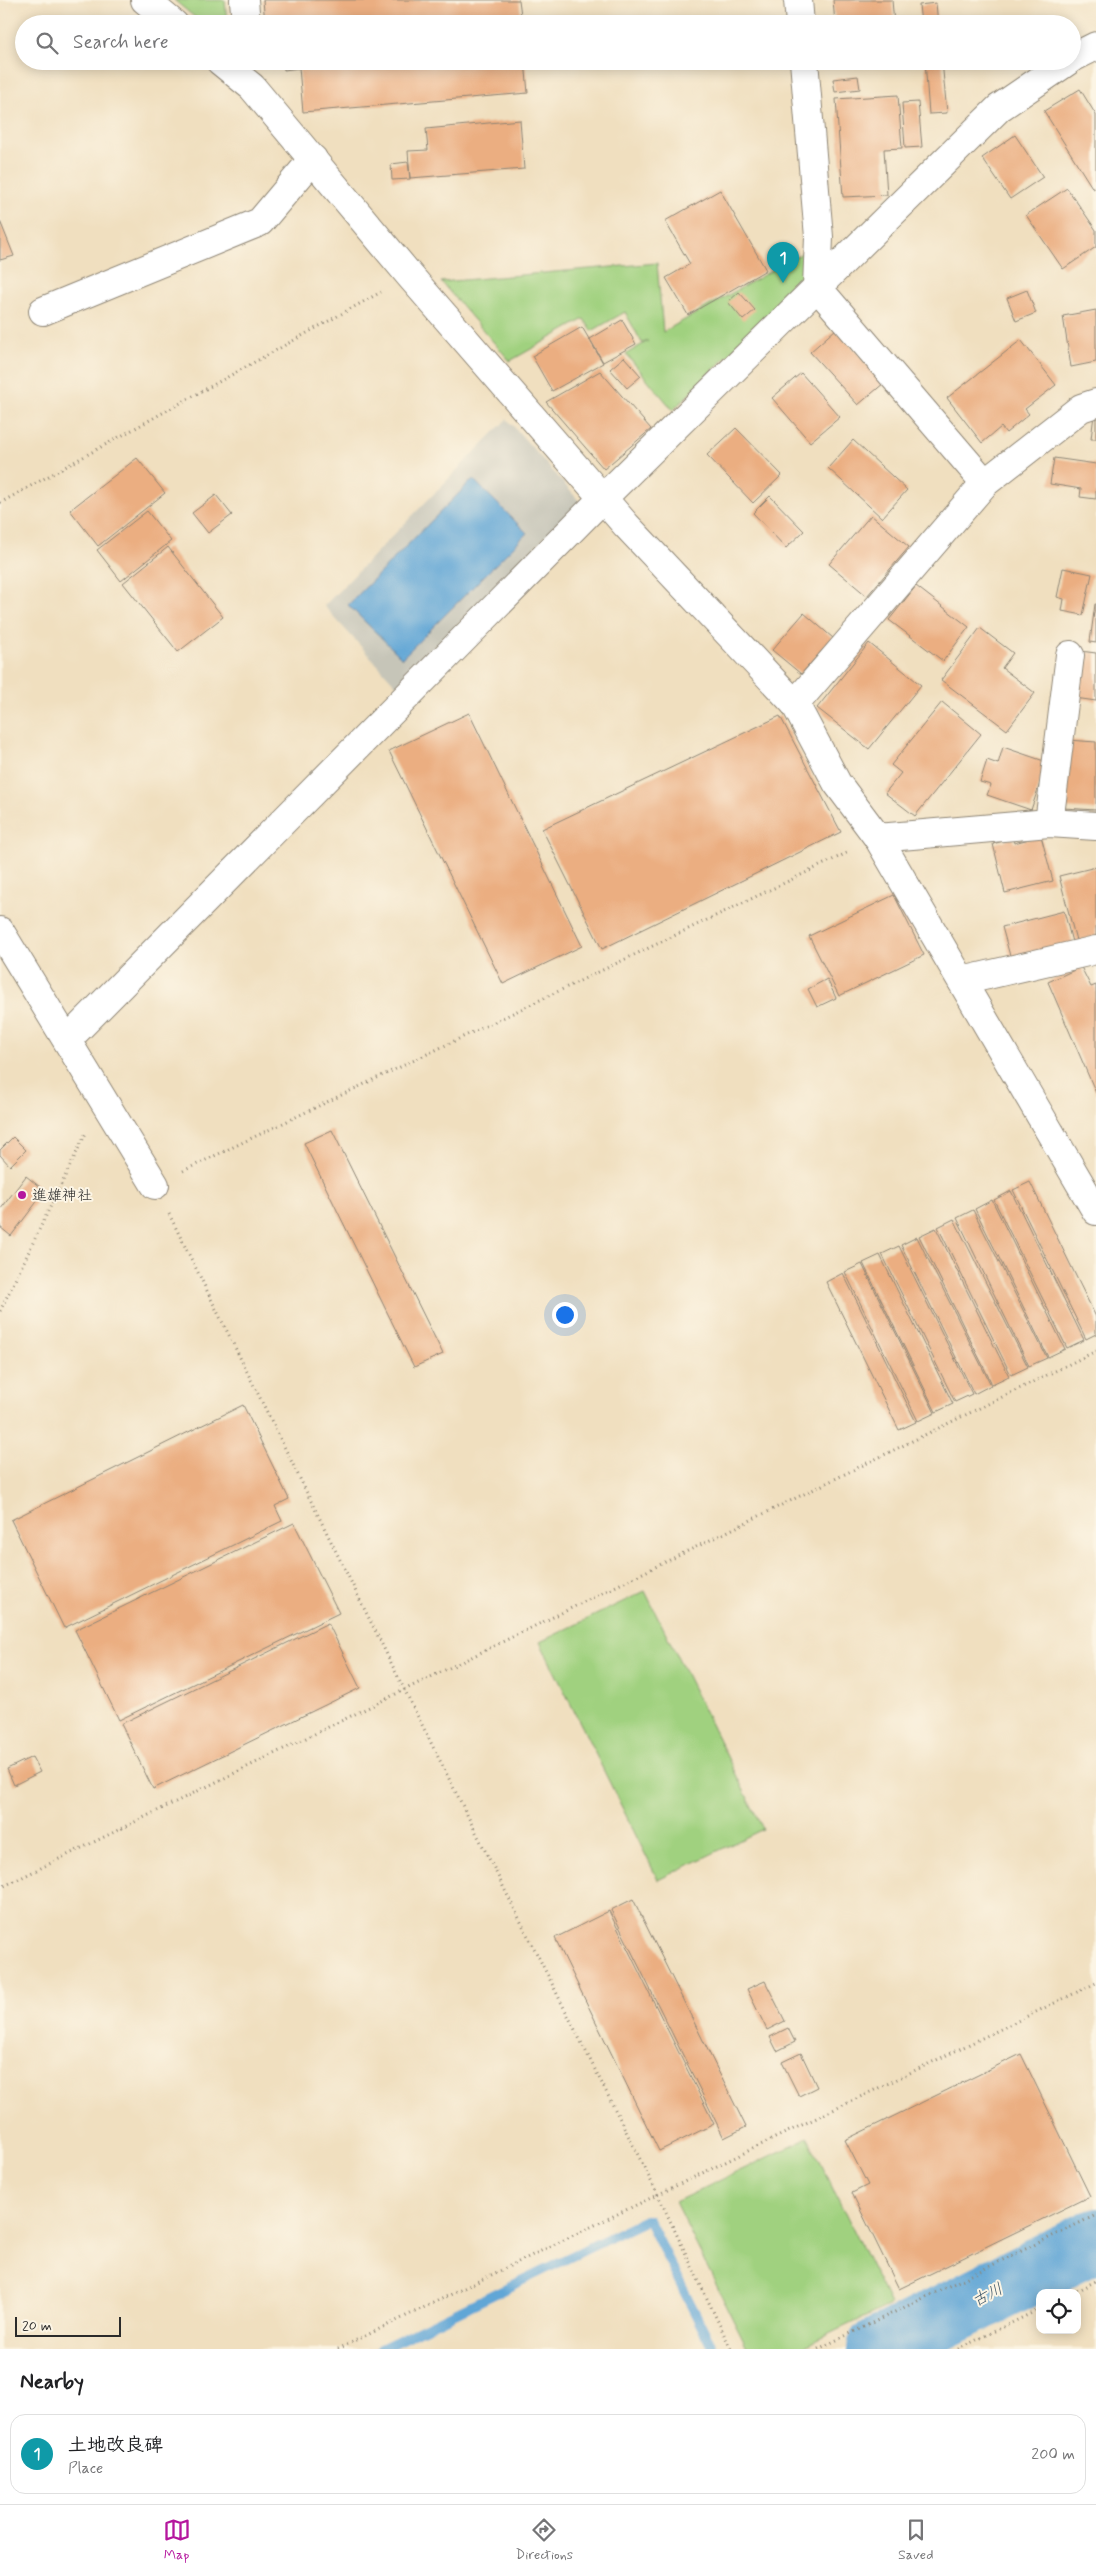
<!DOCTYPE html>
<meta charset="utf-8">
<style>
:root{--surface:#fff;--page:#f6f6f6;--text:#202124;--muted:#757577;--line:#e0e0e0;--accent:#b5179e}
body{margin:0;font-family:Mynerve,"Klee One",sans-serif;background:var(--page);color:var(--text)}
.controls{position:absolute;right:15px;bottom:15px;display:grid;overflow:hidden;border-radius:10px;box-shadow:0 2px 12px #0003}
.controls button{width:45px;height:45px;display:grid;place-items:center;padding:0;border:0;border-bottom:1px solid var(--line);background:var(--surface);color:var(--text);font:25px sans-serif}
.scale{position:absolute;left:15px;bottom:12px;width:106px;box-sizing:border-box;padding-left:5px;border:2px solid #2b2b2b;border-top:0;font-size:14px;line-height:18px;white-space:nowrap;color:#2b2b2b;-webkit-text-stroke:4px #fcf5e5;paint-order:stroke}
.you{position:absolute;left:564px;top:1314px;width:18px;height:18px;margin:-12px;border:4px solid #fff;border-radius:50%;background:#1a73e8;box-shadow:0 0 0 8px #1a73e833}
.badge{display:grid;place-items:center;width:32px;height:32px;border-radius:50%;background:var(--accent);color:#fff;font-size:16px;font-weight:700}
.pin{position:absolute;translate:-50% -41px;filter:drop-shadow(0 1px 2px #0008)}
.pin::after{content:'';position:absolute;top:26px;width:18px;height:15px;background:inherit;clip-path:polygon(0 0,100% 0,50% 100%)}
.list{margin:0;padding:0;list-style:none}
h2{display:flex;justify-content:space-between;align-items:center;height:65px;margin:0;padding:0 20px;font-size:21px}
h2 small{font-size:16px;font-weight:400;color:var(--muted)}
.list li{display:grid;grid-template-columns:32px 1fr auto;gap:15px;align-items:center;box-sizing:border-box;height:80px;margin:0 10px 10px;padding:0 10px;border:1px solid var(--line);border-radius:15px}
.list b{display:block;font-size:19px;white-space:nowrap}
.list p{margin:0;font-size:16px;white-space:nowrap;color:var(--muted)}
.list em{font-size:16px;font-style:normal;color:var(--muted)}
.icon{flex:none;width:28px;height:28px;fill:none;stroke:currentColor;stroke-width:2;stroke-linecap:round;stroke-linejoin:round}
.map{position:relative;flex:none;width:1096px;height:2349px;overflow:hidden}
.search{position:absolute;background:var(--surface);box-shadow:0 2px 12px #0003;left:15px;right:15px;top:15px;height:55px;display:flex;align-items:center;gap:12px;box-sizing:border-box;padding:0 18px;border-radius:28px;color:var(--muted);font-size:19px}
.sheet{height:155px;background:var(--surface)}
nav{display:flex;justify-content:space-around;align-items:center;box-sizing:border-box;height:70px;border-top:1px solid var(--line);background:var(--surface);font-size:14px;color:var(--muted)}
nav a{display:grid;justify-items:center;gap:2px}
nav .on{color:var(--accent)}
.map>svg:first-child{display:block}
</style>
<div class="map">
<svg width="1096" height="2349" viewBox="0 0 1096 2349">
<rect width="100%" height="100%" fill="#fcf5e5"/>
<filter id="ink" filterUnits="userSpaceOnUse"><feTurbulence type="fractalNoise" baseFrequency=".02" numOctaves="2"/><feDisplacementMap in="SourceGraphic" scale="10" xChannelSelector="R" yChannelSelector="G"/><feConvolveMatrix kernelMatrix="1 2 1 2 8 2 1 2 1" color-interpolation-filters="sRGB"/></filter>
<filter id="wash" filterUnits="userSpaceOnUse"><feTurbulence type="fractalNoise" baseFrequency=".0096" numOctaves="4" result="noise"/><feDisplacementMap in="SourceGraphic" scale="20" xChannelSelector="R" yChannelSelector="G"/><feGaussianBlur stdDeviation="1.12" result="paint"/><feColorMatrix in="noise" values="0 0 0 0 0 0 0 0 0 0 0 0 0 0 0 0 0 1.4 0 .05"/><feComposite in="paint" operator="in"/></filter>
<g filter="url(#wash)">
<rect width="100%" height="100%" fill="#f0dfbf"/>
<polygon fill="#c6c5b8" points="507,419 580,502 397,686 324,606"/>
<g fill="#a0d17f" stroke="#667e55">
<polygon points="174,0 225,0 227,24 203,24"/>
<polygon points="804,252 806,279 673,410 626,354 648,341 642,343 625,312 592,331 584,319 510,361 441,282 657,263 663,332"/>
<polygon points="645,1591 763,1829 658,1880 540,1642"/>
<polygon points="808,2138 890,2305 799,2349 748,2349 675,2202"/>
</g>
<polygon fill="#60a6d6" stroke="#466880" points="473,479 527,533 402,658 348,605"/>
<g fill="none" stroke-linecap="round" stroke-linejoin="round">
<polyline stroke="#60a6d6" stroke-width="10" points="381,2349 648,2219 713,2349"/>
<polyline stroke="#60a6d6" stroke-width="64" points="879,2349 1096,2240"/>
</g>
<g id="blocks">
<g fill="#ebae81">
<polygon points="263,0 519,0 521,15 424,24 265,24"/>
<polygon points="833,0 892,0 894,24 835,24"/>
<polygon points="936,3 938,24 921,24 919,5"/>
<polygon points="283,61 525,61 528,93 303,112 299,68 284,70"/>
<polygon points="925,61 942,61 947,113 929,114"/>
<polygon points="858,76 860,89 835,92 833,79"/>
<polygon points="1080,89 1096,115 1096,187 1093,189 1044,111"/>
<polygon points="898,95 902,148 884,149 887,195 843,197 836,99"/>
<polygon points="918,102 922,147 905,148 902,103"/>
<polygon points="520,120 524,169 410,178 408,151 428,150 426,129"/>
<polygon points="1015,135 1043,177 1010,199 982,158"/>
<polygon points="408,162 410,179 392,180 391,164"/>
<polygon points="1067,188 1096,230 1096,247 1063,269 1026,215"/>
<polygon points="720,190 766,270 688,315 666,278 690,264 665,221"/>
<polygon points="0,221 14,256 0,260"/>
<polygon points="1027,290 1036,313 1016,321 1007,298"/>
<polygon points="739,292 755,310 743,320 728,302"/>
<polygon points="1096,310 1096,362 1071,367 1063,316"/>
<polygon points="622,320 636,344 603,362 590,339"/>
<polygon points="582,327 603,363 552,391 532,356"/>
<polygon points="836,329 884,383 858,405 810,352"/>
<polygon points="1021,340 1056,385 1025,409 1029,414 1006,433 1001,427 982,443 947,398"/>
<polygon points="624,357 641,376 627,388 610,369"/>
<polygon points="600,371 651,429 604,469 546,402"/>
<polygon points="801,373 840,417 810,442 772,398"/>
<polygon points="1094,415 1096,415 1096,439 1091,439"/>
<polygon points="736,428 782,475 753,503 707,455"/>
<polygon points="853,440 907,490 882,518 828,468"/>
<polygon points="137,458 165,493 98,546 70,510"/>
<polygon points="1054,458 1096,464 1096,499 1080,497 1081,489 1050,484"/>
<polygon points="216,495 232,515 208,533 192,513"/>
<polygon points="770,496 804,531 786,548 753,513"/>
<polygon points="147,511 171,541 121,581 97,550"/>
<polygon points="871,515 909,547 867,596 829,564"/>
<polygon points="168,547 223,617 178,652 123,583"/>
<polygon points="1063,568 1092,574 1083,615 1062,611 1064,599 1057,597"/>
<polygon points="916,586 969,627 943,661 889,620"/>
<polygon points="1095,604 1096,604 1096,643 1090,642"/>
<polygon points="804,613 833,638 801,674 772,650"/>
<polygon points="980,628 1013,653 1002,668 1035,693 1007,730 941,680"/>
<polygon points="869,643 921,685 869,749 817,708"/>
<polygon points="1080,651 1096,653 1096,701 1075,698"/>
<polygon points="942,702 981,734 915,816 885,793 901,773 891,765"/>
<polygon points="469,713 582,946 503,984 389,751"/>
<polygon points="780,716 841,832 602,949 542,829"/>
<polygon points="1068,740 1096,742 1096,810 1064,808"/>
<polygon points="1003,747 1047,762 1031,810 987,795 991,785 980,782 987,760 998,764"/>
<polygon points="1041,836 1053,881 1005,893 993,844 1013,838 1014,843"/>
<polygon points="1096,867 1096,939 1077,944 1059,876"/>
<polygon points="894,895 924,955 839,996 809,936"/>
<polygon points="1064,911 1073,946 1012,963 1002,927"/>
<polygon points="1081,967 1091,987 1096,985 1096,1093 1048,982"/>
<polygon points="827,979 836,998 817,1007 808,989"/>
<polygon points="332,1130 443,1354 414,1367 304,1143"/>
<polygon points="13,1137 26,1150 10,1166 0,1155 0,1150"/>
<polygon points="26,1176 45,1191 11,1236 0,1227 0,1210"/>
<polygon points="1030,1182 1096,1317 1096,1334 1086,1339 1013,1190"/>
<polygon points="1011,1191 1084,1340 1067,1348 994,1200"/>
<polygon points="992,1200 1065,1349 1048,1357 975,1209"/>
<polygon points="973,1210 1047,1358 1029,1366 957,1218"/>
<polygon points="954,1219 1028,1367 1011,1375 938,1227"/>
<polygon points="936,1228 1009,1376 992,1384 919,1236"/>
<polygon points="917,1237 991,1385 974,1394 901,1245"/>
<polygon points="899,1246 972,1394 955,1402 882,1254"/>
<polygon points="880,1255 953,1404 936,1412 863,1263"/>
<polygon points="862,1264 935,1413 918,1421 845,1272"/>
<polygon points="843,1273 916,1422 899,1430 826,1282"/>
<polygon points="243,1405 289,1499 275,1506 282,1521 64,1628 11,1520"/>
<polygon points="294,1523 339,1613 119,1720 75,1630"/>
<polygon points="328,1623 360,1688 153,1789 121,1724"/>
<polygon points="32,1757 40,1772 14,1785 7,1769"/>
<polygon points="633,1899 746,2127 724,2138 611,1910"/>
<polygon points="609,1911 714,2124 659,2151 555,1938"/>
<polygon points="765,1981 785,2021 767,2030 747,1989"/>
<polygon points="788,2028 795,2042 777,2051 770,2037"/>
<polygon points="801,2053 817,2087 799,2096 782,2062"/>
<polygon points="1021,2054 1090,2196 899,2289 852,2193 868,2185 845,2140"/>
</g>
</g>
</g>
<g filter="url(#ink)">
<use href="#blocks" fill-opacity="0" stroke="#8e8575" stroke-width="1"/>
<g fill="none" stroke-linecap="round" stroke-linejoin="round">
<defs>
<g id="street">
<polyline points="145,0 174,24"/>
<polyline points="244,0 246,24"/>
<polyline points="798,0 800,24"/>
<polyline points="1072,58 1096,46"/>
<polyline points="220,61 252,87 410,276 626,525 795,704 837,783 878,838 1096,1211"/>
<polyline points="804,61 819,237 817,287 985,483"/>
<polyline points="43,311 260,222 313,159"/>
<polyline points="795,704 985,483 1081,408 1096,403"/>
<polyline points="1049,823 1070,655"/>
<polyline points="878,838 1049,823 1096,826"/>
<polyline points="0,931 155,1185"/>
<polyline points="962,981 1096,950"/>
<polyline points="67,1040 603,498 999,108 1068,61"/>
</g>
</defs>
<use href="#street" stroke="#8e8575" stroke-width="30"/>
<g stroke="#8e8575" stroke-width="3" stroke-dasharray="1 4" stroke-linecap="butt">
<polyline points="0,503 381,292"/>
<polyline points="183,1171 849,852"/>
<polyline points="169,1214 405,1691 657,2193 731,2349"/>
<polyline points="0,1311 86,1133"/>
<polyline points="0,1888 1096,1351"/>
<polyline points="1072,2293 1096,2281"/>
<polyline points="338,2349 1096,1983"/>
<polyline points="818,2349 1096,2215"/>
<polyline points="958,2349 1040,2309"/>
</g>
<use href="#street" stroke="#fff" stroke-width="28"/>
</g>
</g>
<circle fill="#b5179e" stroke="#fcf5e5" stroke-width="2" cx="22" cy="1195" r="5"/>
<g text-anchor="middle" stroke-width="4" stroke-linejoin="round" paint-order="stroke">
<g font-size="15" fill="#2b2b2b" stroke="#fcf5e5" text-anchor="start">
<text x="32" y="1200">進雄神社</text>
</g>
<g font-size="16" font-style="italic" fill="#3e5667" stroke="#fcf5e5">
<text transform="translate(987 2294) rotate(-27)" y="6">古川</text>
</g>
</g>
</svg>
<div class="controls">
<button><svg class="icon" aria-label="locate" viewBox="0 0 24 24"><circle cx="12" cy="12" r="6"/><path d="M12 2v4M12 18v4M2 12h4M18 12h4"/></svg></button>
</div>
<div class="scale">20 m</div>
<div class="you"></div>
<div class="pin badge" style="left:783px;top:283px;background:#0f9aa8">1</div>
<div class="search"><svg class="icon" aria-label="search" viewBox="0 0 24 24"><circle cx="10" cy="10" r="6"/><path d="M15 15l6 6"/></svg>Search here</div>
</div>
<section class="sheet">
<h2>Nearby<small></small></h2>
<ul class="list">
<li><span class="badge" style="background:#0f9aa8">1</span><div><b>土地改良碑</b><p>Place</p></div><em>200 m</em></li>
</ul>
</section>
<nav>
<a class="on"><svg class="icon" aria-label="map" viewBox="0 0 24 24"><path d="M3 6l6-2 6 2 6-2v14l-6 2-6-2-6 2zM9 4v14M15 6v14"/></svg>Map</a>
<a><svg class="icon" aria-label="directions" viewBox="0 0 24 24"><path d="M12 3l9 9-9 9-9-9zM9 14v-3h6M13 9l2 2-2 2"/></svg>Directions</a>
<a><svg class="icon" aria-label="saved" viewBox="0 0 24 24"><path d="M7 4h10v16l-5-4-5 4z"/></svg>Saved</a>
</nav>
